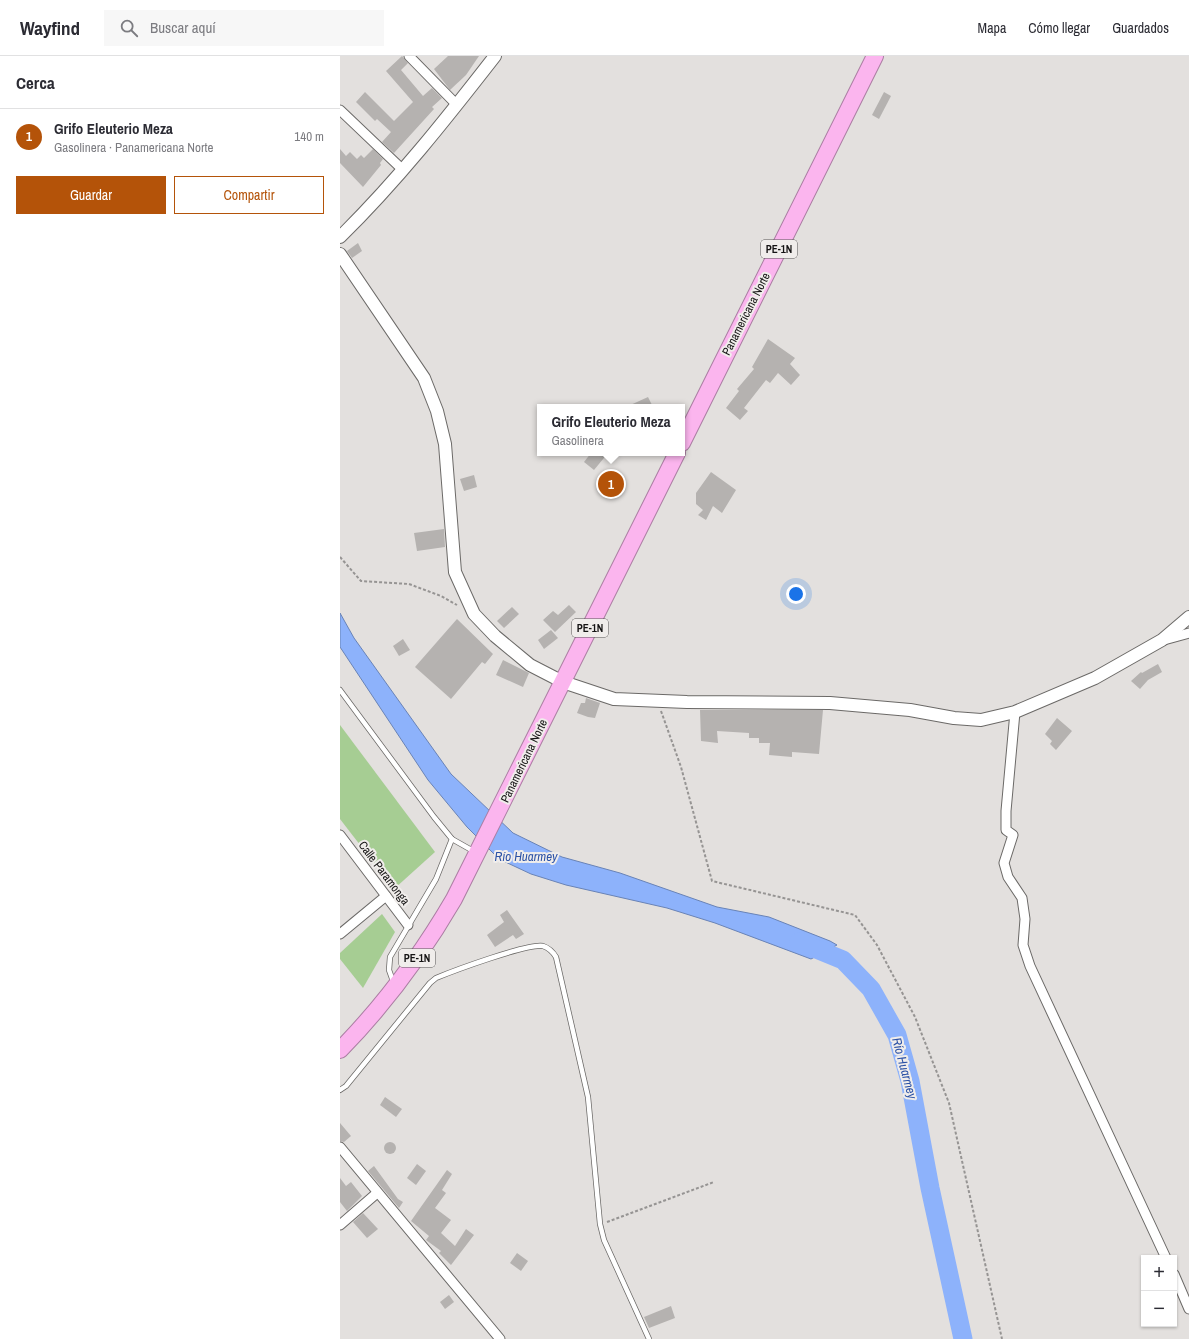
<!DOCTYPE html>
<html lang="es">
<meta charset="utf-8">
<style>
:root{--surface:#fff;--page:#f7f7f7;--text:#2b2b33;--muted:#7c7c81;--line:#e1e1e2;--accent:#b45309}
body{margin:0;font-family:"Archivo Narrow",sans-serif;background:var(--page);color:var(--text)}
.controls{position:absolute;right:12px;bottom:12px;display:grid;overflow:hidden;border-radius:0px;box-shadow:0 1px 3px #0004}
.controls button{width:36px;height:36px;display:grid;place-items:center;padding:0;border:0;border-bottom:1px solid var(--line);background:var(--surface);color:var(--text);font:20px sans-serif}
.you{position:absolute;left:456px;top:538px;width:14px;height:14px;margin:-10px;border:3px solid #fff;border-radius:50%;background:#1a73e8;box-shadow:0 0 0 6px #1a73e833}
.badge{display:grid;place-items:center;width:26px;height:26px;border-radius:50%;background:var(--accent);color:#fff;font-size:13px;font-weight:700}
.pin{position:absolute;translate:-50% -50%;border:2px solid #fff;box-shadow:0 1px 4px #0006}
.popup{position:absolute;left:197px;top:348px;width:148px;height:52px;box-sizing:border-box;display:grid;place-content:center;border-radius:0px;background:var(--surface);filter:drop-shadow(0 1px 3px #0005);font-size:13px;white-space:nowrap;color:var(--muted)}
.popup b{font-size:15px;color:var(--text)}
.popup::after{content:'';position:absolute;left:50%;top:100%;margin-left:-8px;border:8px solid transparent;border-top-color:var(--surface)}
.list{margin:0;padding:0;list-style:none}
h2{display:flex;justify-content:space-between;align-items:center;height:52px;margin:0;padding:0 16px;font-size:17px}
h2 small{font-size:13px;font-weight:400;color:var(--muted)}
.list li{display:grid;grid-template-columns:26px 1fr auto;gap:12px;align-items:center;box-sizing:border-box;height:56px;padding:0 16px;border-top:1px solid var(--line)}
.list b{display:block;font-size:15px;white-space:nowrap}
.list p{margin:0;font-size:13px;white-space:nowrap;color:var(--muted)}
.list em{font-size:13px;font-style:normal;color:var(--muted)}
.actions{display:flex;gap:8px;padding:12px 16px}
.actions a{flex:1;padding:9px 0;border:1px solid var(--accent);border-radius:0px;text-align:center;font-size:14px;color:var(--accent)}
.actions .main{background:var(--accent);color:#fff}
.icon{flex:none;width:22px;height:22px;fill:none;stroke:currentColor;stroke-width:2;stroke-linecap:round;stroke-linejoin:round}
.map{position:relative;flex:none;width:849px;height:1283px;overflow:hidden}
header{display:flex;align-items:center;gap:24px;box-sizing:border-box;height:56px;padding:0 20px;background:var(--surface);border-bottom:1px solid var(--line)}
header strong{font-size:19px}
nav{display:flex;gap:22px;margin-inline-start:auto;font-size:14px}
.search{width:280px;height:36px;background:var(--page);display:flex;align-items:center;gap:10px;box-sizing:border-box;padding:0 14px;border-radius:0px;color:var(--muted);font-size:15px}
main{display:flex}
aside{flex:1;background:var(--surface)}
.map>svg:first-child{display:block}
</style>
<header>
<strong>Wayfind</strong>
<div class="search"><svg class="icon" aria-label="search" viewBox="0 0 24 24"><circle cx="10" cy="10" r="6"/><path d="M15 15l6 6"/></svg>Buscar aquí</div>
<nav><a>Mapa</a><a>Cómo llegar</a><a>Guardados</a></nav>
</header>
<main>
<aside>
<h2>Cerca<small></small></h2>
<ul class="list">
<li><span class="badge">1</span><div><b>Grifo Eleuterio Meza</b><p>Gasolinera · Panamericana Norte</p></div><em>140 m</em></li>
</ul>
<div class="actions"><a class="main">Guardar</a><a>Compartir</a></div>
</aside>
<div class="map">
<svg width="849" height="1283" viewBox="0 0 849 1283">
<rect width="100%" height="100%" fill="#e3e0de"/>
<g fill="#a6cd93">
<polygon points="0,669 95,796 54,833 0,763"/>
<polygon points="42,858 55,876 23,932 0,903 0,897"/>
</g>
<polygon fill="#8db2fb" stroke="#6983b6" points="0,557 14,582 111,718 173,777 222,801 280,817 377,851 429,861 490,885 497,889 471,903 375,867 327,852 226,829 191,818 159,803 127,771 88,724 0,591"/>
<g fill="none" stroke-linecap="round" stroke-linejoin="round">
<polyline stroke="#8db2fb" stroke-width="19" points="459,886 503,904 531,933 557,979 570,1025 590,1132 623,1283"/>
</g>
<g fill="#b5b2b0">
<polygon points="62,0 68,7 61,14 83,40 92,32 102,42 92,51 94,53 54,97 42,86 51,76 37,63 35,65 16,46 25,36 54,65 73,46 46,15"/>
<polygon points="108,0 139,0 126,19 110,34 94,13"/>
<polygon points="544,36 551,40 539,63 532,59"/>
<polygon points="0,93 6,100 10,96 17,103 21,99 24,102 33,93 43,103 40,107 41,109 23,131 0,107"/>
<polygon points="18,187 22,195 12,202 7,195"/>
<polygon points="428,283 455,302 450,308 460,319 451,329 438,317 430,327 426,324 404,352 408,355 400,364 386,352 399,335 397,333 414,313 412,311"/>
<polygon points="308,341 313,351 286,351"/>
<polygon points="251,397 268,397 254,414 244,406"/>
<polygon points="371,416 396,434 382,457 373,450 366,464 358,459 363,454 356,448 356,437"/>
<polygon points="134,419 137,431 124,435 120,423"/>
<polygon points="104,473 105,491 77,495 74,477"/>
<polygon points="229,549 236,556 215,576 203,564 213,555 218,559"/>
<polygon points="172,551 179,558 164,572 157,565"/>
<polygon points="117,563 153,598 145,608 142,606 111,643 75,611"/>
<polygon points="211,574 218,582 204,593 198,584"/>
<polygon points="63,583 70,594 59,600 53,590"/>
<polygon points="163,604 189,617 183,631 156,619"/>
<polygon points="818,608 822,616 808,624 800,633 791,625 801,616 802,617"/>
<polygon points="246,642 260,647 255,662 248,661 237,657 241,647 245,647"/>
<polygon points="360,654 483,654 479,698 452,696 452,701 429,699 430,687 419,687 419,682 409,682 409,677 377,675 378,687 361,685"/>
<polygon points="717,662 732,675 716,694 710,688 712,685 705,678"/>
<polygon points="167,854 184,878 176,883 173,879 155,891 147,879 164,866 160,859"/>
<polygon points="45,1041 62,1053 56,1061 40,1049"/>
<polygon points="0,1067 11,1080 4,1086 0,1085"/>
<circle cx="50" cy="1092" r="6"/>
<polygon points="77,1108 86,1115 76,1129 67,1122"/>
<polygon points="34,1110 58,1143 63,1146 59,1152 28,1115"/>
<polygon points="107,1114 112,1118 102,1134 106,1137 95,1152 111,1164 101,1177 115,1190 126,1173 134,1179 111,1209 99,1197 101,1195 86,1184 89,1180 71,1165"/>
<polygon points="0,1122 6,1130 11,1126 22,1140 7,1155 0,1146"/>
<polygon points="23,1157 38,1173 27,1182 13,1166"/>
<polygon points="177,1197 188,1205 181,1215 170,1207"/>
<polygon points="109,1239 114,1246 105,1253 100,1246"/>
<polygon points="331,1250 335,1262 309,1272 304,1261"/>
</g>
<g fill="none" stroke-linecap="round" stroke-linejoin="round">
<defs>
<g id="lane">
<polyline points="0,634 94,761 112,783 96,823 50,901 49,914 54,928"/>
<polyline points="112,783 135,796"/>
<path d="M0,1034l6,-4 84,-103 6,-5c17,-7 92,-35 107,-32 6,2 10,6 13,11l32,140 12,127 4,16 45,99"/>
</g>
<g id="street">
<polyline points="69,0 117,49"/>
<polyline points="0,54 63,114"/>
<polyline points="824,584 849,577"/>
<polyline points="675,656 666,755 666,774 673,779 664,807 668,821 682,842 685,863 683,889 690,910 826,1202"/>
<polyline points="0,779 68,869"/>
<polyline points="0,878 46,840"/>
<polyline points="0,1091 160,1283"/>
<polyline points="0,1169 37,1137"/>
<polyline points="834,1218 849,1253"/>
</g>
<g id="secondary">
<path d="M0,181c57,-56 106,-118 155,-181"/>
<polyline points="0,198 84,322 97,355 105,388 115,516 134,558 155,580 190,609 223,626 274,643 347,646 490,647 570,654 614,662 641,664 675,656 755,622 822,584 849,561"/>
</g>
<g id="highway">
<polyline points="342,387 535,0"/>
<path d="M0,994c45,-46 82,-96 114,-151l223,-446"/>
</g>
</defs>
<use href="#lane" stroke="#6b6967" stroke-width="6"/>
<use href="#street" stroke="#6b6967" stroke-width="11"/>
<use href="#secondary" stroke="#6b6967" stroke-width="14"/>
<use href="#highway" stroke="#aa7da2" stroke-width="18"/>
<g stroke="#969493" stroke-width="2" stroke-dasharray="3 2" stroke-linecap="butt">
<polyline points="0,501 21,525 69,528 101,540 117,549"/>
<polyline points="321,655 341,711 372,825 515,859 537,889 575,961 609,1047 662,1283"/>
<polyline points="267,1166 374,1126"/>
</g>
<use href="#lane" stroke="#fff" stroke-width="4.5"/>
<use href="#street" stroke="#fff" stroke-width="9"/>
<use href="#secondary" stroke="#fff" stroke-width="12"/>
<use href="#highway" stroke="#fbb5ee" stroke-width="16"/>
</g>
<g text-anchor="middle" stroke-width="4" stroke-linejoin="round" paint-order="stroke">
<g fill="#f0edeb" stroke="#575554" stroke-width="1">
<rect x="421" y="184" width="36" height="18" rx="3"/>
<rect x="232" y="563" width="36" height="18" rx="3"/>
<rect x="59" y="893" width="36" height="18" rx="3"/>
</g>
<g font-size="11" font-weight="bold" fill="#151414">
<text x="439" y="197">PE-1N</text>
<text x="250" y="576">PE-1N</text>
<text x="77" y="906">PE-1N</text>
</g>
<g font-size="12" fill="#151414" stroke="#f0edeb">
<text transform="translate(406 258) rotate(-63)" y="4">Panamericana Norte</text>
<text transform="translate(184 705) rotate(-64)" y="4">Panamericana Norte</text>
<text transform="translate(44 817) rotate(53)" y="4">Calle Paramonga</text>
</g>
<g font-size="13" font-style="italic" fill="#2c52a6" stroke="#f0edeb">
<text x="186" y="805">Río Huarmey</text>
<text transform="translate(565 1012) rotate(75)" y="5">Río Huarmey</text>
</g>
</g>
</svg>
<div class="controls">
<button>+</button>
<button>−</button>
</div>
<div class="you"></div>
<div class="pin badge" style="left:271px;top:428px">1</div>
<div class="popup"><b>Grifo Eleuterio Meza</b>Gasolinera</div>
</div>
</main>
